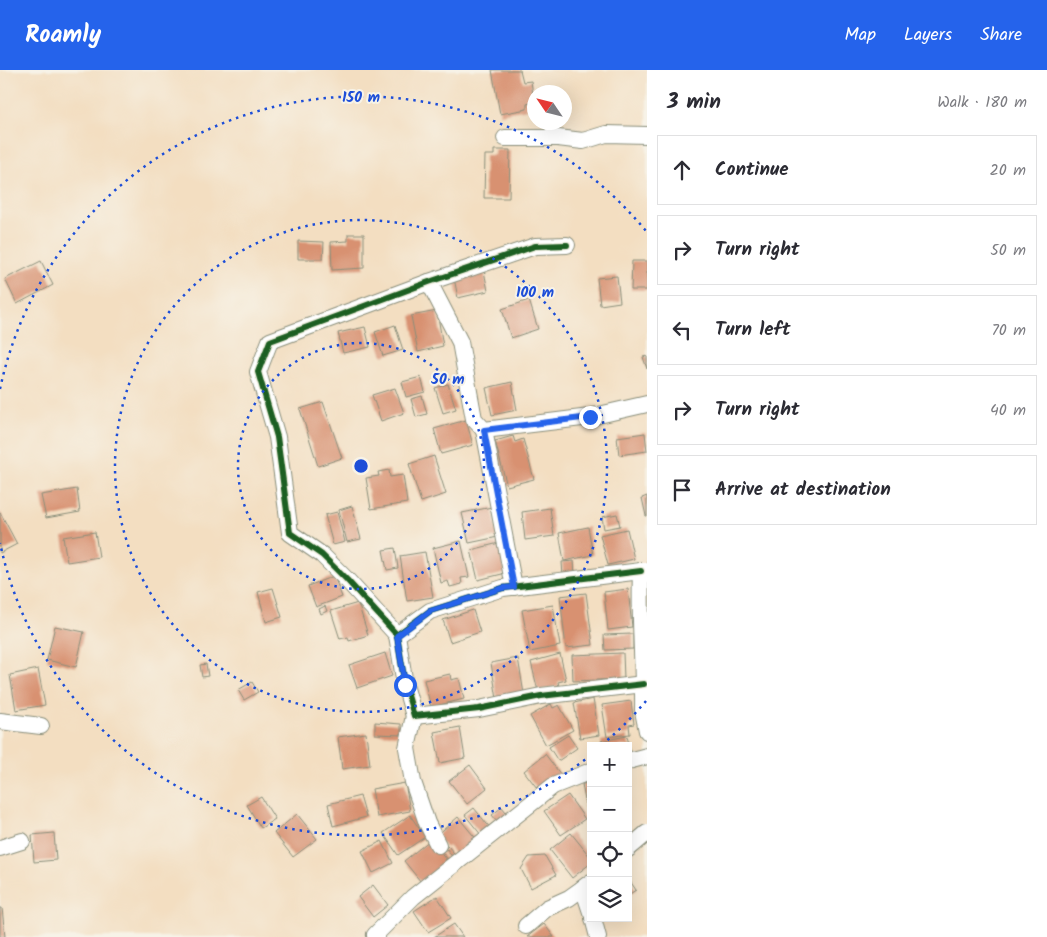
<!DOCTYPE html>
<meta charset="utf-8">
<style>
:root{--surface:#fff;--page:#f7f7f7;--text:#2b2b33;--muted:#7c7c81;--line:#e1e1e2;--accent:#2563eb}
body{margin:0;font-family:Kalam,sans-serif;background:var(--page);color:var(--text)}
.controls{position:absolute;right:15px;bottom:15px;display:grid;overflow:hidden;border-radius:0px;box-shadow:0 5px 20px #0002}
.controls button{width:45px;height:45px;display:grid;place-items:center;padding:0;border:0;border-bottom:1px solid var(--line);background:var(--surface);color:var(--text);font:25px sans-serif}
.compass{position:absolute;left:527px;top:15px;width:45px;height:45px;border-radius:50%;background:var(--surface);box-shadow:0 5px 20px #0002;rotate:305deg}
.stop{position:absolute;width:15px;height:15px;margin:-11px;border:4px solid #2563eb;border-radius:50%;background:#fff}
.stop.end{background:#2563eb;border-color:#fff;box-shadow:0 1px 5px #0008}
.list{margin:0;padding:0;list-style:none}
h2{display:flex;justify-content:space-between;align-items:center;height:65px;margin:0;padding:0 20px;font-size:21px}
h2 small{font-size:16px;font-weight:400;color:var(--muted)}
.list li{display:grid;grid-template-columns:32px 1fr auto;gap:15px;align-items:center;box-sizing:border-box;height:70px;margin:0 10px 10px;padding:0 10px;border:1px solid var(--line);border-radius:0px}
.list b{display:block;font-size:19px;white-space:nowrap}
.list em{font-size:16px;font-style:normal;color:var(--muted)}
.icon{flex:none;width:28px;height:28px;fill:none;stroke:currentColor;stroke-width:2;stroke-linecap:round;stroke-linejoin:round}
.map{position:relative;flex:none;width:647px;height:867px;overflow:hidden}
header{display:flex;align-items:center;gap:30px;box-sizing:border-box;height:70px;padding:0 25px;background:var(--accent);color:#fff}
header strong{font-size:24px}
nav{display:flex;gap:28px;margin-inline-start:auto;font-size:18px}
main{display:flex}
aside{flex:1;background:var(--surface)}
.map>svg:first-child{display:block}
</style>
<header>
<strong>Roamly</strong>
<nav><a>Map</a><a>Layers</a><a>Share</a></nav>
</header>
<main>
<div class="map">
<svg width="647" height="867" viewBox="0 0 647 867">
<rect width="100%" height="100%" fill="#f7f3e8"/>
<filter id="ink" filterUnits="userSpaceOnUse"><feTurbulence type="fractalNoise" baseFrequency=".02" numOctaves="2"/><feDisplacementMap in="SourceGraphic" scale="10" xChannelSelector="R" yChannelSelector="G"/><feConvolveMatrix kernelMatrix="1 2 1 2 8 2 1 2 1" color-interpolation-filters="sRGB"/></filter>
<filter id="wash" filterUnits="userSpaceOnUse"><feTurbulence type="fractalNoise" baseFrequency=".0096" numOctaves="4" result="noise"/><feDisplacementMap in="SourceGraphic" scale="20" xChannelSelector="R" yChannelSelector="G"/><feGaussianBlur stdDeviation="1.12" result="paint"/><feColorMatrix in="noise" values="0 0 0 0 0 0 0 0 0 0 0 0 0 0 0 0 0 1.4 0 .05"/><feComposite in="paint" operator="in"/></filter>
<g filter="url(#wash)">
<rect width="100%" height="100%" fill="#f3dec1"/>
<g id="blocks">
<g fill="#d89171">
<polygon points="492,0 520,0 523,12 531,11 534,32 527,34 527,39 500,44"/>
<polygon points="494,80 510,80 509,128 484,128 485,85 494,85"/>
<polygon points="348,164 364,164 364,198 332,200 331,172 348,171"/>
<polygon points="298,171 324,172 323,189 298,189"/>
<polygon points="41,191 53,215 17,234 5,209"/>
<polygon points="632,191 647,191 647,220 631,220"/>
<polygon points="484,201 488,221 458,228 454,208"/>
<polygon points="617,206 620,232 600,235 597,208"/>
<polygon points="529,230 538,259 511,268 502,239"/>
<polygon points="437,241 443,276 418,282 411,246"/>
<polygon points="395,255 403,280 383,286 375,262"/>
<polygon points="365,257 370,277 343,283 338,263"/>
<polygon points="647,286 647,299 643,287"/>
<polygon points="421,307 425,322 406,327 402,312"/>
<polygon points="512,312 517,340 492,345 486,318"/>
<polygon points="448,314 456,339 443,343 435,318"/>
<polygon points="395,318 404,343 381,351 372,325"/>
<polygon points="422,326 427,344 416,347 411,329"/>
<polygon points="323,332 342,388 318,396 300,339"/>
<polygon points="466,350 473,375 441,384 434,359"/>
<polygon points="645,363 647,381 619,385 617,367"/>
<polygon points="513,366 515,372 523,369 534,409 507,416 495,371"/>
<polygon points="434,386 446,424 421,432 409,394"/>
<polygon points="389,400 390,407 403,405 407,433 371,439 366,408 379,406 378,402"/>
<polygon points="77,419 80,442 46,448 41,425"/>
<polygon points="647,426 647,446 646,446 642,428"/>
<polygon points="352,436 361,469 347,472 339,440"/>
<polygon points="492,437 498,467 469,473 462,443"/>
<polygon points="550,438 554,466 525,470 522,442"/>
<polygon points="0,442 17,474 0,483"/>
<polygon points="337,442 345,472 333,475 325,445"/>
<polygon points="617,444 620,456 604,459 602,447"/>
<polygon points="588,457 593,485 564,491 559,463"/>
<polygon points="627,459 634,489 608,495 600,465"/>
<polygon points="95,462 99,487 67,492 63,467"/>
<polygon points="461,471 469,507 461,508 462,514 450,517 448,511 441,513 433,478"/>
<polygon points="499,473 506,503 478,510 471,480"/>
<polygon points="395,478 398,498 387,500 383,480"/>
<polygon points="425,482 433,527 407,531 400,486"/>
<polygon points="574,491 575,505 563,506 562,492"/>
<polygon points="334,506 342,527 316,537 308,516"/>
<polygon points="273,518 282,547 266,552 258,522"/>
<polygon points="628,519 632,557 608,560 604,522"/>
<polygon points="586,523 593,575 566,578 560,526"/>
<polygon points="358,533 368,565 349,571 348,567 340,569 331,541"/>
<polygon points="553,535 560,576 530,582 522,540"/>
<polygon points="325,536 327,541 321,544 319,539"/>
<polygon points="473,540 480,562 450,572 443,550"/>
<polygon points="55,556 84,562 76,597 47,590"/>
<polygon points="633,564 633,579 605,580 604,565"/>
<polygon points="385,583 392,606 357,618 349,595"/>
<polygon points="623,583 624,609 573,611 572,585"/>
<polygon points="560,584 566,610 558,612 559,616 538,621 531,592"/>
<polygon points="518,588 524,624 497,629 491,593"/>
<polygon points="206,594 208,606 202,607 200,595"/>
<polygon points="38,599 45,635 16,640 10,605"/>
<polygon points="450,604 451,610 459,608 464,629 431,637 424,610"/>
<polygon points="252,612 258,622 244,630 238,620"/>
<polygon points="593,629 599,665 580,668 574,633"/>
<polygon points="631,631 634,654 629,655 630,664 607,667 602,635"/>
<polygon points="551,634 553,638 559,635 573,660 546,675 530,646"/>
<polygon points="375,652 401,654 401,665 375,664"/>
<polygon points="460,657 465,688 440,693 434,662"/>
<polygon points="366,663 370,695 342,699 338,667"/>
<polygon points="568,665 577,678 558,691 549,677"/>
<polygon points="627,666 631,683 628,684 628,676 602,676 601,671"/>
<polygon points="545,684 561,705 540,722 524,701"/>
<polygon points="470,695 487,718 467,734 449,711"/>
<polygon points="405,713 410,741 377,747 372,719"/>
<polygon points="591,713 591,747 588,747 582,714"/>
<polygon points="568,725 585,749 561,765 544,741"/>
<polygon points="360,726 366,747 333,756 328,734"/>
<polygon points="261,727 275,749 261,758 247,735"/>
<polygon points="502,737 510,747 501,756 492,745"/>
<polygon points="474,738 491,759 482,766 465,745"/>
<polygon points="297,744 317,769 293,787 274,763"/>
<polygon points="410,745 425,767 398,785 383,763"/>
<polygon points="458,747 478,771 458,788 448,776 446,778 436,766"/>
<polygon points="54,763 56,790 34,792 32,765"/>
<polygon points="571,763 591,788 591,793 572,808 550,780"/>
<polygon points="430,770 447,791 421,812 404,791"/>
<polygon points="382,771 393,793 373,803 362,781"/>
<polygon points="447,779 455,791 451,794 442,782"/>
<polygon points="545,786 556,805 531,818 521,799 529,787"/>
<polygon points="628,808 636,820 628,825"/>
<polygon points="373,815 388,835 373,847 358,827"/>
<polygon points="437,826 451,848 428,862 414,841"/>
<polygon points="0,838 2,838 5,867 0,867"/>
<polygon points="454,854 463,867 434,867"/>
<polygon points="544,854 554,867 527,867"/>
</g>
</g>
</g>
<g filter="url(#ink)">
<use href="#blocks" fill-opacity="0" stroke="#898e7a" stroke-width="1"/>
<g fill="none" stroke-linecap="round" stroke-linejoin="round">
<defs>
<g id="street">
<polyline points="505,68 558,68 583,71 606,64 647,65"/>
<polyline points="429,212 460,272 474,349 484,360 590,347 647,334"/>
<polyline points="484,360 514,517"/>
<polyline points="641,501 503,518 430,541 397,565 405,615 414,646 479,639 541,626 644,614"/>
<path d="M647,501h-6c-2,47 3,93 2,140l4,-1"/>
<polyline points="397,565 347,510 322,485 290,463 277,367 258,302 270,271 429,212 535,176 567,175"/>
<polyline points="643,641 647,661"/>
<polyline points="414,646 407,678 413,712 427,753 438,775"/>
<polyline points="0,651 41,656"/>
<polyline points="628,691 647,686"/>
<polyline points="0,778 22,771"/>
<polyline points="628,779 647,763"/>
<polyline points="591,812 583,818 591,842"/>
<polyline points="593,848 598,867"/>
<polyline points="526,856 547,838 569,828 583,818"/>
<polyline points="376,867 375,865 413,827 553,716 591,701"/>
</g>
</defs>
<use href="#street" stroke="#898e7a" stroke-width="18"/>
<use href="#street" stroke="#fff" stroke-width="16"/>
<defs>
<g id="cycleway">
<polyline points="641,501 503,518 430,541 397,565 405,615 414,646 479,639 541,626 644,614"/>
<polyline points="397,565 347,510 322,485 290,463 277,367 258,302 270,271 429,212 535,176 567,175"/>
</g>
</defs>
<use href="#cycleway" stroke="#f7f3e8" stroke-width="9"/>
<use href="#cycleway" stroke="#1b5e20" stroke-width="6"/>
</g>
</g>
<g fill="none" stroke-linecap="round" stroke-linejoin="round" filter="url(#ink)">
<polyline stroke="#2563eb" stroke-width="6" points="405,615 397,566 430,541 503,518 514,517 484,360 590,347"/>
</g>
<g fill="none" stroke="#1d4ed8" stroke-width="2.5" stroke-dasharray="2.5 5">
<circle cx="361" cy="396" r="123"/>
<circle cx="361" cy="396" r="246"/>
<path d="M646 631A369 369 0 0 1 603 674M591 685A369 369 0 0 1 0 473M0 319A369 369 0 0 1 646 161"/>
</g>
<circle cx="361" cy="396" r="8" fill="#1d4ed8" stroke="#f7f3e8" stroke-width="2.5"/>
<g font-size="15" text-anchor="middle" font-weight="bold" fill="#1d4ed8" stroke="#f7f3e8" stroke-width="4" stroke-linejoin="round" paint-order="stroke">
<text x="361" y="32">150 m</text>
<text x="535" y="227">100 m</text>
<text x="448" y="314">50 m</text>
</g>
</svg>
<div class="controls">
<button>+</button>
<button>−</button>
<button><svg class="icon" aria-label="locate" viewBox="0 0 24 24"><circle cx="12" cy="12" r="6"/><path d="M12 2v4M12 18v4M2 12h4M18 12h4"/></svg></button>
<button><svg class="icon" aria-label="layers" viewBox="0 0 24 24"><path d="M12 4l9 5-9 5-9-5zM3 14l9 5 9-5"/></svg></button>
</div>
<svg class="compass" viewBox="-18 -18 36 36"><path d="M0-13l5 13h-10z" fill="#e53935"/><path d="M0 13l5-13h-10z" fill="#7c7c81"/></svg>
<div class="stop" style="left:405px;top:615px"></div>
<div class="stop end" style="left:590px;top:347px"></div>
</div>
<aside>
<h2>3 min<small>Walk · 180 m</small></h2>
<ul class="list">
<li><svg class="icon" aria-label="ahead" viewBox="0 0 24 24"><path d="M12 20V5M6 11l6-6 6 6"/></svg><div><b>Continue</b></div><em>20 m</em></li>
<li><svg class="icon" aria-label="right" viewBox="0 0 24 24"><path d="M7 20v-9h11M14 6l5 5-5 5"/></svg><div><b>Turn right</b></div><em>50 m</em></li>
<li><svg class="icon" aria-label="left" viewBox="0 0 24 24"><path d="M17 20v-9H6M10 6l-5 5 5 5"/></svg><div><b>Turn left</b></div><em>70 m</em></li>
<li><svg class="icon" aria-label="right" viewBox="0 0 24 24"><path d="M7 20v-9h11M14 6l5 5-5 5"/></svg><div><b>Turn right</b></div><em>40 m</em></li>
<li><svg class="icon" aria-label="arrive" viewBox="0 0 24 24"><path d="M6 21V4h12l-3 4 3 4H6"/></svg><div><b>Arrive at destination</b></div></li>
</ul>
</aside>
</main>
